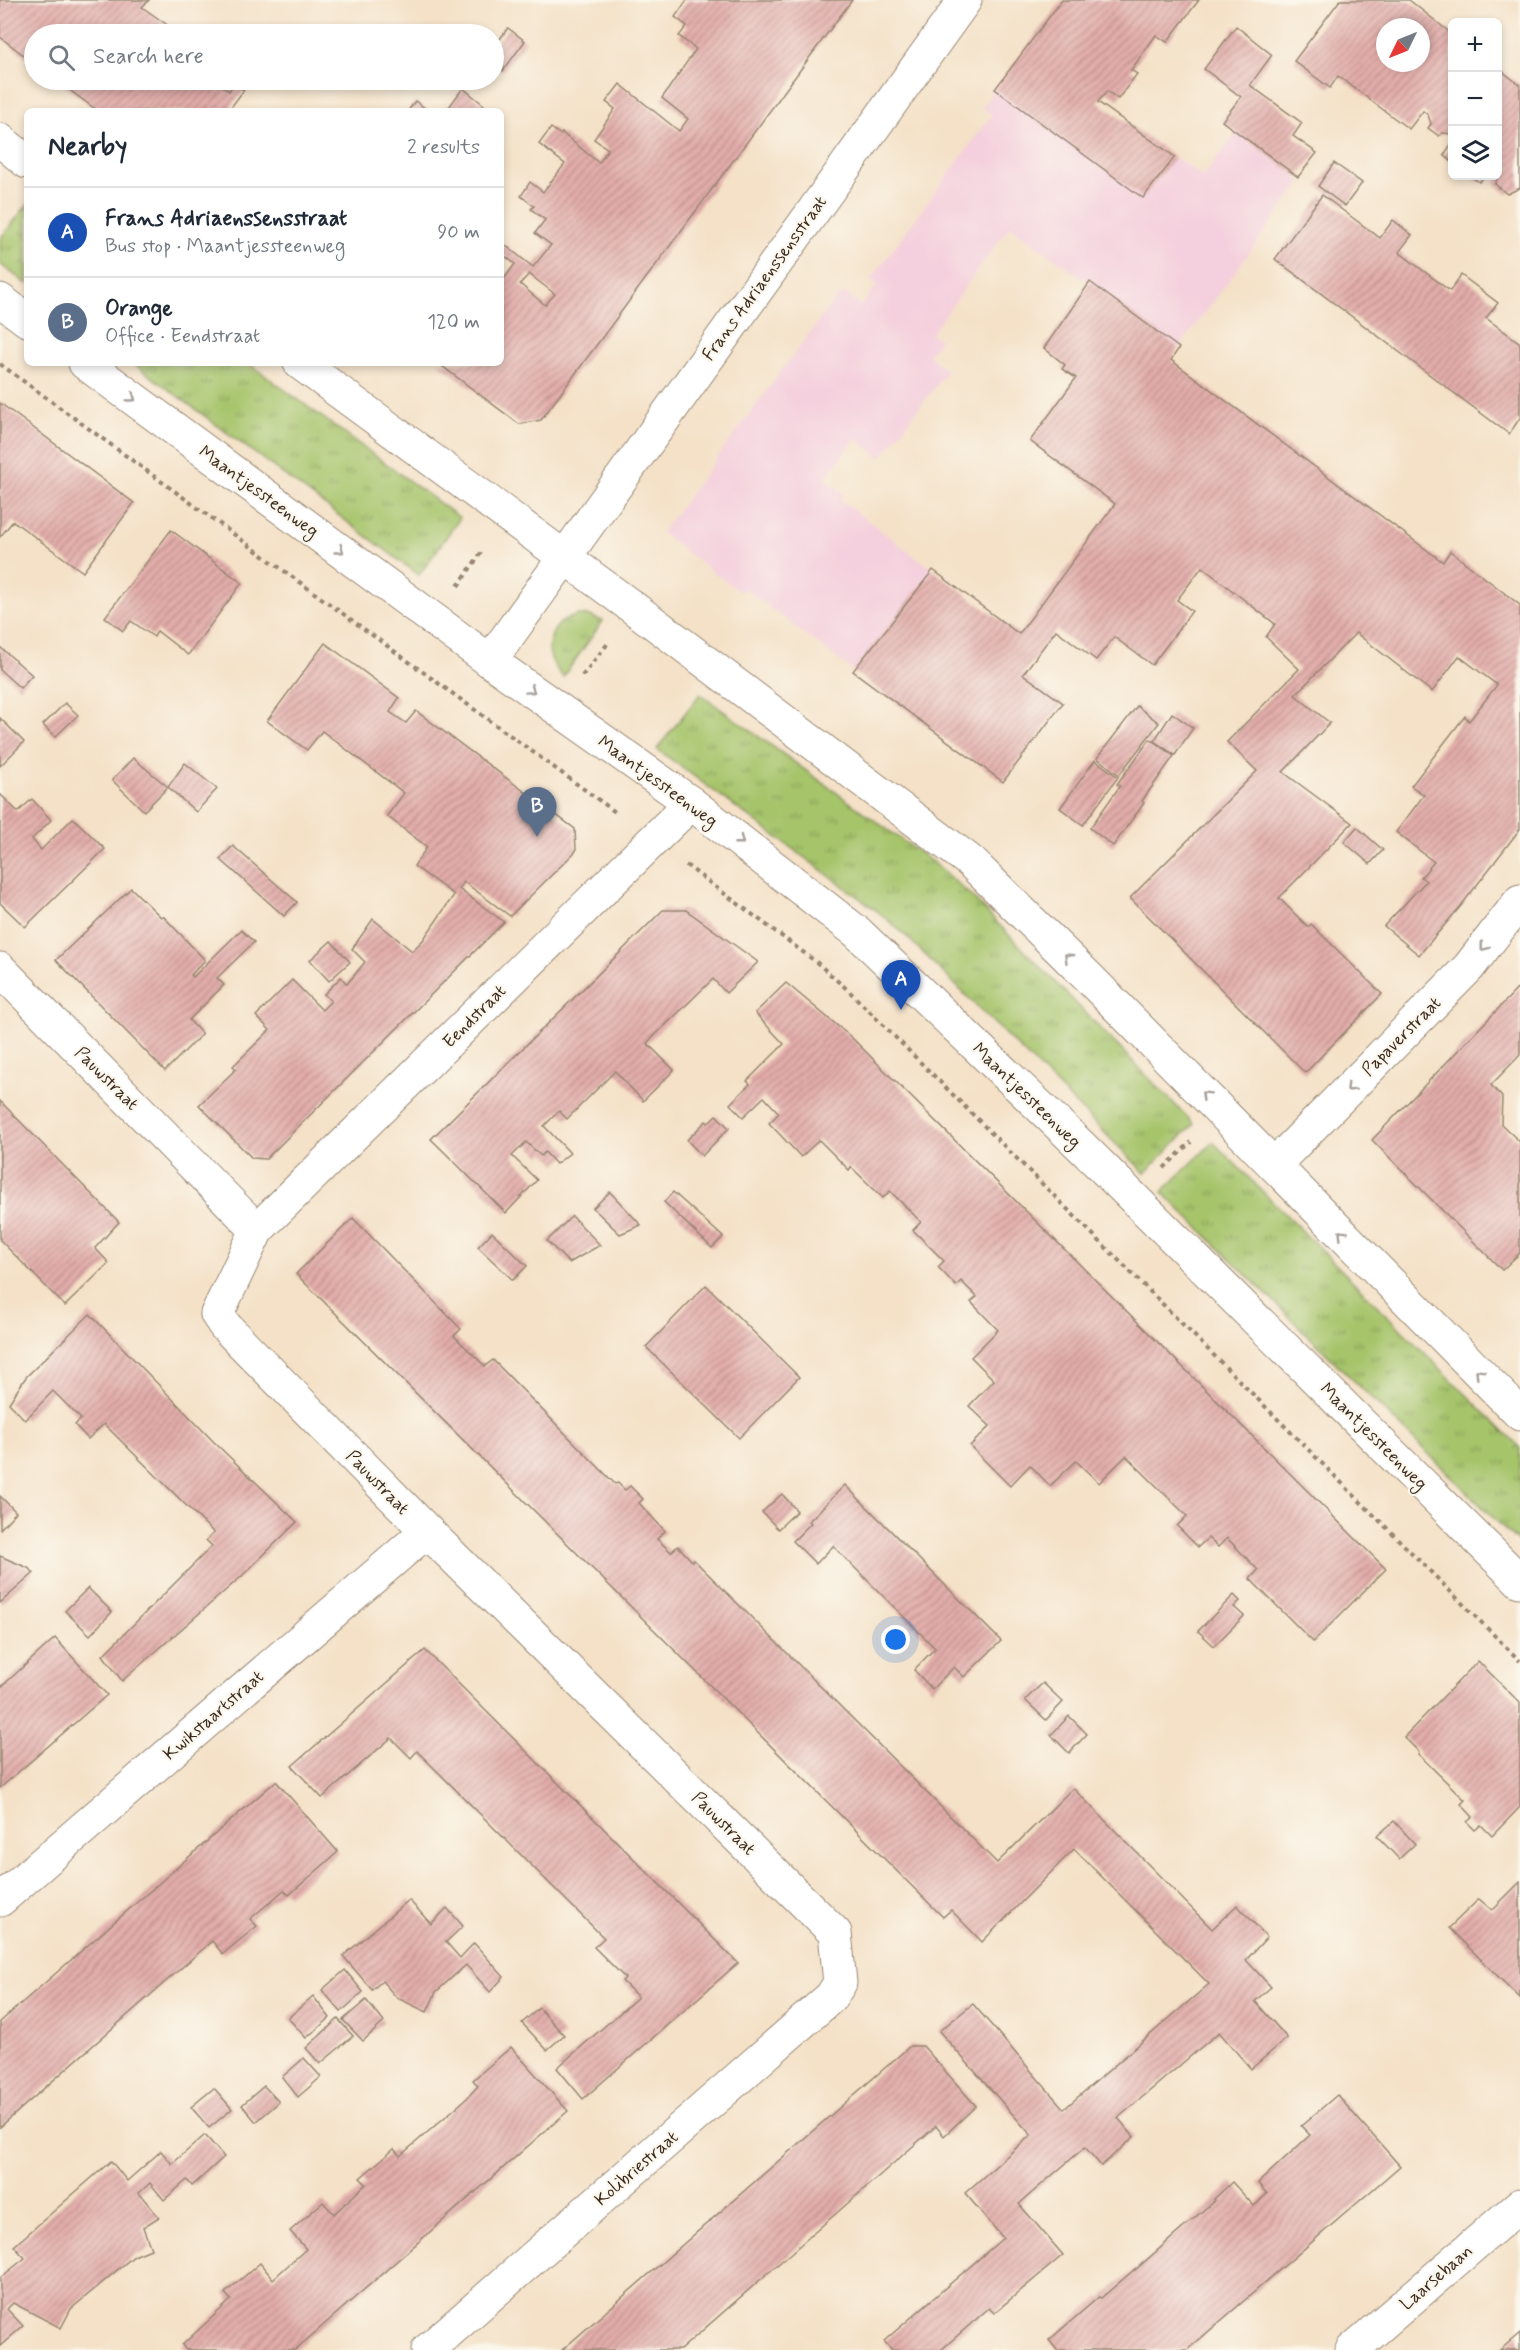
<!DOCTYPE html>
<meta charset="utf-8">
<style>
:root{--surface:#fff;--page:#f6f6f7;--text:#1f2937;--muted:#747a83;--line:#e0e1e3;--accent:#0f766e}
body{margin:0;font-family:Mynerve,sans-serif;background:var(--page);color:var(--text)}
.controls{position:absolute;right:18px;top:18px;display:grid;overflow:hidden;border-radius:9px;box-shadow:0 3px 9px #0003}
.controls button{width:54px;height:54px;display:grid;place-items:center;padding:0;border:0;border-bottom:2px solid var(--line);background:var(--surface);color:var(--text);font:30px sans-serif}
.compass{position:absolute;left:1376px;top:18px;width:54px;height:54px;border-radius:50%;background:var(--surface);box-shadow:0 3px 9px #0003;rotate:227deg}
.you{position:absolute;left:896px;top:1640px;width:21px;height:21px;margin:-15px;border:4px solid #fff;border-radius:50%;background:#1a73e8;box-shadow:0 0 0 9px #1a73e833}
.badge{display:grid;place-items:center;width:39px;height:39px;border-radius:50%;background:var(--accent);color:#fff;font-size:20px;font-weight:700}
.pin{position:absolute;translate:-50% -50px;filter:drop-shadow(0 2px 3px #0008)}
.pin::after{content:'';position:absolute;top:32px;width:21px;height:18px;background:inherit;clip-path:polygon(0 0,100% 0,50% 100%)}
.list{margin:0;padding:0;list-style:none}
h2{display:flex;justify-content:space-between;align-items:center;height:78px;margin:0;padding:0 24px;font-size:26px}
h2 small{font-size:20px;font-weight:400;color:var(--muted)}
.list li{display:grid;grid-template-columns:39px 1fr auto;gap:18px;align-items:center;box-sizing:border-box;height:90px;padding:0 24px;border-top:2px solid var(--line)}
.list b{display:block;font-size:22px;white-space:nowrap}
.list p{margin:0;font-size:20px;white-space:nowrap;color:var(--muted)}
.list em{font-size:20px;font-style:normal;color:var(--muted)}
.icon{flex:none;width:33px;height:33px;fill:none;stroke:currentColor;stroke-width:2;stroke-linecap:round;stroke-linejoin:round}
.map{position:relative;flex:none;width:1520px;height:2350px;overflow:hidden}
.search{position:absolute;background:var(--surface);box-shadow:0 3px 9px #0003;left:24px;top:24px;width:480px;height:66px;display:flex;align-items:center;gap:15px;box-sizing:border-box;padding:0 21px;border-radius:33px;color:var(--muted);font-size:22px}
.panel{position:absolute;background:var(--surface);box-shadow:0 3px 9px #0003;left:24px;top:108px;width:480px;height:258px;border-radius:9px}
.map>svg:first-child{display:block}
</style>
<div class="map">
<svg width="1520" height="2350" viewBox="0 0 1520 2350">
<defs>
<pattern id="grass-tufts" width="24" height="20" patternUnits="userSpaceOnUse" patternTransform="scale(1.5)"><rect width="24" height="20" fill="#a6c46b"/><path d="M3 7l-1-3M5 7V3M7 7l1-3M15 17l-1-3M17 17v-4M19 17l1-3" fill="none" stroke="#889f57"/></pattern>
<pattern id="building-hatch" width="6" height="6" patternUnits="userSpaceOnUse" patternTransform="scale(1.5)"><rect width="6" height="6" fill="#e3adaa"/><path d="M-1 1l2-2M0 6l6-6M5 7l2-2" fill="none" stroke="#b98d8a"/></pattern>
</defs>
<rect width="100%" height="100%" fill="#fbf7ec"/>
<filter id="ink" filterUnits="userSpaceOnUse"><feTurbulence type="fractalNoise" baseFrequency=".0167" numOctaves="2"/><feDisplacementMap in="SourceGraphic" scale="12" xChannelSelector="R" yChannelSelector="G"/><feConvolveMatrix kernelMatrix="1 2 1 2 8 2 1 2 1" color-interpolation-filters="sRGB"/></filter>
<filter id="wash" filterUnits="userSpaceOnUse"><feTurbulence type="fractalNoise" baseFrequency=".008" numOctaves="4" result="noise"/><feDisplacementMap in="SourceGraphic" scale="24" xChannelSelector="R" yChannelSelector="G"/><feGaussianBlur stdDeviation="1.35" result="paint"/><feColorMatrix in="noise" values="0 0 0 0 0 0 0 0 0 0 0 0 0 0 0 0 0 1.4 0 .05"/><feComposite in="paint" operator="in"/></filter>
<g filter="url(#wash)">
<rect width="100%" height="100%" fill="#f4e1c7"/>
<polygon fill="#f4cfdd" points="995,89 1143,197 1175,157 1203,177 1237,132 1302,181 1179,348 1010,226 931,334 940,339 928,355 947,371 881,458 856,438 825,479 844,494 840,500 933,570 853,671 744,588 740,592 661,533 838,295 842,296 845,293 861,306 877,285 871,279 992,115 982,107"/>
<g fill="url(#grass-tufts)" stroke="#707744" stroke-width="1.5">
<polygon points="27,205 27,284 0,264 0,239"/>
<polygon points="133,363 248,363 460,518 419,575"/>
<path d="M577,615l13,1 13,5 -40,56c-14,-15 -21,-34 -4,-53 4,-4 12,-6 18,-9z"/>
<polygon points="700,694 931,861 967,892 1194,1124 1145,1173 908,938 881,914 657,749"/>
<polygon points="1213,1142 1520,1448 1520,1544 1162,1192"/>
</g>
<g id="blocks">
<g fill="url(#building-hatch)" fill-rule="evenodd">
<polygon points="0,0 149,0 142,7 180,34 34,34 34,63 0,37"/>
<path d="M687,0h165l-311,420 -22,4 -81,-61h63v-80l14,-19 -14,-11v-2l4,-6 28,22 18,-22 -16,-12 10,-13 -14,-11 3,-3 -13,-10 9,-14 13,10 22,-28 -26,-20 12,-16 10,7 1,-2 37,30 9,-14 -14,-10 21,-30 -9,-7 14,-18 59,47 9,-12 -26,-21 34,-49 -17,-13 8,-10 -12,-9zM529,274l26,20 -10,11 -25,-21z"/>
<polygon points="1062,0 1199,0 1167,42 1156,35 1131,70 1137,74 1118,99 1107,91 1098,102 1175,157 1143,198 995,89"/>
<path d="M1340,0h69l43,34v100l-10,-1 -3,3 -11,-8 3,-4 -3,-9 -5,-4 -14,18 -71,-53 -8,12 -36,-27zM1385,27h36v36h-36z"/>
<polygon points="1236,26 1272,55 1250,85 1302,123 1293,136 1317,153 1298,177 1222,121 1241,97 1204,69"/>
<polygon points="508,28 525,41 503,71 494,64 494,47"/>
<polygon points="1498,68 1520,85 1520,188 1507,194 1495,184 1502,161 1498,159"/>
<polygon points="56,80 214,80 229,91 234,84 244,90 228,111 98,111"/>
<polygon points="463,88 484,105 479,111 446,111"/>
<polygon points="415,101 429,111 408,111"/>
<polygon points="1452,143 1452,162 1444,155"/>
<polygon points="1334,163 1362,183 1345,206 1318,186"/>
<polygon points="1470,176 1485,176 1479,182"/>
<polygon points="1322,195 1380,238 1393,220 1412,235 1399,252 1450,291 1461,275 1498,303 1486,318 1520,343 1520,418 1509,434 1275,259"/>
<polygon points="1090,282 1179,348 1171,360 1443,562 1450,551 1520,605 1520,829 1460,907 1419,955 1384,926 1426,881 1421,877 1434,862 1396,832 1424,795 1411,786 1465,716 1469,721 1497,685 1459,656 1432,692 1356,633 1295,695 1330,723 1283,772 1352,823 1279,898 1308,927 1311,924 1382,994 1305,1073 1130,898 1257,771 1227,742 1299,669 1266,637 1275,624 1202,567 1177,600 1192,611 1152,665 1114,637 1096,660 1056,630 1023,674 1063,703 1003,782 853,671 933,570 1019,634 1115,504 1030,441 1076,378 1062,369 1065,365 1044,348"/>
<polygon points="0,403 134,503 83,572 13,521 0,537"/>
<polygon points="171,530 242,583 188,655 157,631 154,637 131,621 123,631 105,617"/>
<polygon points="325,643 399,698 390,712 406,723 416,711 575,829 576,851 510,916 464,882 459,889 504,922 266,1159 252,1158 199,1105 236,1069 233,1066 270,1030 256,1016 292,980 322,1010 331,1001 324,994 341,977 347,984 365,962 352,949 373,919 412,951 423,940 454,895 414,866 427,847 387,816 404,793 322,731 307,750 267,721"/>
<polygon points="0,647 32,675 20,688 0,670"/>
<polygon points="65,703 78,715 55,737 43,725"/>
<polygon points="1137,706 1159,723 1119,775 1097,758"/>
<polygon points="1172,713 1193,728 1175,755 1154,741"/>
<polygon points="0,718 24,742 0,766"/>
<polygon points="1150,739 1174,756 1142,801 1144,803 1113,846 1090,828 1120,786 1117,784"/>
<polygon points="133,758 168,787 185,763 217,789 196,812 168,787 144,811 112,780"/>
<polygon points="1095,760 1118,777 1083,825 1060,808"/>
<polygon points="0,794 18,812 32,799 51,820 32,839 41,850 73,818 105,849 25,927 0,903"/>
<polygon points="1357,827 1383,850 1370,864 1344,842"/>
<polygon points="233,846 297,902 284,916 220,859"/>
<polygon points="131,888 161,917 163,916 205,960 191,975 193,977 241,930 254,942 217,978 224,985 189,1020 202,1034 165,1071 56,960"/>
<polygon points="663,910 686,910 758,962 726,993 713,979 647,1043 674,1070 643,1101 615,1071 567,1119 559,1111 544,1126 570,1153 556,1164 545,1152 541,1156 526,1142 512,1156 537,1180 506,1213 431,1139"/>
<polygon points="331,941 350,962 329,981 310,960"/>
<polygon points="786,983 851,1037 886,1072 1386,1569 1313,1642 1250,1579 1258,1570 1227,1538 1218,1547 1208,1538 1198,1547 1177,1526 1187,1516 1126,1456 1099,1483 1076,1461 1050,1486 1030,1465 1010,1486 970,1446 990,1426 969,1406 994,1380 971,1357 998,1330 971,1302 977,1297 961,1281 956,1286 938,1267 944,1261 913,1230 921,1222 890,1191 883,1198 851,1167 849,1170 819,1140 801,1157 769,1123 779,1113 764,1097 743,1117 730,1104 750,1084 747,1081 784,1044 755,1013"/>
<polygon points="1520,986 1520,1055 1491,1085 1502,1097 1501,1124 1520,1142 1520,1253 1502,1270 1372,1140"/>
<polygon points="0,1101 119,1222 95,1248 109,1263 65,1306 0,1240"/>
<polygon points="716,1115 729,1128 702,1156 687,1140 706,1121 708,1123"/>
<polygon points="610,1192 641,1225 620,1234 593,1208"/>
<polygon points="673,1192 723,1237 712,1248 664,1202"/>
<polygon points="572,1216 600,1245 569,1263 547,1241"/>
<polygon points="353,1218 461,1329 454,1336 485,1366 493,1360 615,1484 618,1483 625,1490 630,1486 643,1499 639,1503 665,1531 657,1539 671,1552 678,1546 692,1561 694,1560 997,1863 1073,1788 1212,1929 1237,1905 1267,1937 1246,1960 1271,1987 1255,2001 1287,2038 1251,2069 1219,2032 1118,2118 1134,2137 1101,2166 1085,2147 1019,2204 1063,2255 994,2313 989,2308 941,2350 892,2350 884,2341 1003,2238 965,2193 1031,2135 939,2031 973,2004 1064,2109 1209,1984 1074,1849 982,1942 951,1910 943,1917 296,1274"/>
<polygon points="492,1232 527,1266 513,1280 478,1247"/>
<polygon points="706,1285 799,1377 739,1438 646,1347"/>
<polygon points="90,1314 214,1442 297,1522 242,1576 122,1681 103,1655 212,1546 206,1540 214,1533 104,1424 88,1439 75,1425 81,1419 53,1391 25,1420 9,1403 26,1377"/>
<polygon points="845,1485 1001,1641 964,1677 954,1667 932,1689 914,1670 935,1648 833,1546 816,1564 793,1541 811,1523 809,1521"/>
<polygon points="782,1494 797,1511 778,1529 762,1512"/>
<polygon points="0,1496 16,1512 0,1529"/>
<polygon points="0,1556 28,1568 34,1573 0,1603"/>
<polygon points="88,1588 112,1612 90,1635 65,1611"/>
<polygon points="1234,1595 1240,1601 1234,1607 1244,1616 1214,1646 1198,1631"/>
<polygon points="55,1638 107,1695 0,1788 0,1688"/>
<polygon points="425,1650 738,1963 583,2099 557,2068 638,1997 622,1981 625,1978 594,1947 604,1938 417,1751 411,1758 391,1738 322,1798 292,1766"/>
<polygon points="1478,1661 1520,1703 1520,1807 1492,1836 1481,1825 1475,1830 1467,1822 1473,1817 1461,1804 1465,1800 1418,1754 1419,1752 1404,1737"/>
<polygon points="1043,1683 1063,1702 1046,1720 1025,1700"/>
<polygon points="1069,1716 1087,1734 1069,1753 1051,1735"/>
<polygon points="276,1781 338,1852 289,1895 284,1890 250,1919 257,1926 223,1954 212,1941 0,2127 0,2022"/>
<polygon points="1394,1821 1415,1844 1399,1859 1377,1836"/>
<polygon points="1520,1882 1520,1998 1449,1928 1479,1899 1492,1910"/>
<polygon points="409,1900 431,1924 447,1908 463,1926 446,1942 460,1958 474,1943 504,1977 490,1992 466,1965 436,1992 427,2012 397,1998 382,1981 372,1990 343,1956"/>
<polygon points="345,1970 363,1992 341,2012 322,1990"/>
<polygon points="313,1996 330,2018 306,2038 288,2018"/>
<polygon points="366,2000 384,2022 363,2041 343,2020"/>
<polygon points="539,2008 564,2035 547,2050 522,2023"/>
<polygon points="338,2019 353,2036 320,2064 306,2048"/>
<polygon points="910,2046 923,2046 976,2106 944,2136 936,2126 680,2350 562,2350"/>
<polygon points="511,2047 568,2111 295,2350 186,2350 182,2345 231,2300 225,2293 260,2263 273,2279 306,2249 290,2231 323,2202 334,2214 366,2184 360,2178 394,2149 400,2156 467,2098 478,2086 473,2080"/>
<polygon points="304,2058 321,2077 298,2097 282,2077"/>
<polygon points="264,2086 279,2102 256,2122 242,2105"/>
<polygon points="214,2088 232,2109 209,2128 191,2107"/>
<polygon points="1337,2095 1400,2166 1187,2350 1057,2350 1049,2340 1099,2297 1101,2298 1135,2269 1135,2270 1215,2200 1214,2199 1232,2182 1254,2206 1267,2194 1258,2183 1310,2135 1301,2126"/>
<polygon points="205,2135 224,2157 192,2186 187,2180 164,2200 150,2183 139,2193 159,2217 143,2227 151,2249 134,2256 71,2309 61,2328 13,2303 7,2309 23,2326 0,2346 0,2278 25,2258 14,2246 111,2161 127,2181 161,2151 172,2164"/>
<polygon points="1520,2333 1520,2350 1500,2350"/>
</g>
</g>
</g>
<g filter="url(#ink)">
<use href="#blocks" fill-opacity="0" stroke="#988672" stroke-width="1.5"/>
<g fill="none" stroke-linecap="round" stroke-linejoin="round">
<defs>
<g id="street">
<polyline points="490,661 965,0"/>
<polyline points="0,969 257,1230"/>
<polyline points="1274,1165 1469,967 1520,901"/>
<polyline points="0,1900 427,1531"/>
<polyline points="428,2350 831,1997 840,1983 835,1933 427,1531 225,1326 217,1314 257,1230 691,803"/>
<polyline points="1352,2350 1520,2205"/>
</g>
<g id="secondary">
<polyline points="0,140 27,162"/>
<polyline points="0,300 27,320"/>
<polyline points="85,363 490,661 691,803 857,932 1080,1145 1520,1581"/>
<polyline points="300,363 650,620 971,862 1090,979 1520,1414"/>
</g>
</defs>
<use href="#street" stroke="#988672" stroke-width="35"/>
<use href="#secondary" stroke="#988672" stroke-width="35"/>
<g stroke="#988672" stroke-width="4" stroke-dasharray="4.5 4.5" stroke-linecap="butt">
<polyline points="0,364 618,814"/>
<polyline points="458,586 483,550"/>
<polyline points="582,676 609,642"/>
<polyline points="686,865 815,961 849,991 1520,1661"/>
<polyline points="1164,1168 1191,1142"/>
</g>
<use href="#street" stroke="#fff" stroke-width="33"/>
<use href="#secondary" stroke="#fff" stroke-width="33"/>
</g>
<defs><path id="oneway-chevron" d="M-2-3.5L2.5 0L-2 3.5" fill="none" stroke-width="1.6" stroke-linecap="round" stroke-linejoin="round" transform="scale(1.5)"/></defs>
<g stroke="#a79f9a">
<use href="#oneway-chevron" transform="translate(132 398) rotate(36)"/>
<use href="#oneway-chevron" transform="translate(340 550) rotate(36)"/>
<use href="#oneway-chevron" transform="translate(531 690) rotate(35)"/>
<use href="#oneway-chevron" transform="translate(740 841) rotate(38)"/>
<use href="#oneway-chevron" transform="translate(1484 947) rotate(128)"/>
<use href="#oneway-chevron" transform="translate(1068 957) rotate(-136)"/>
<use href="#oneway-chevron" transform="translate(1350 1088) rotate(135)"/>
<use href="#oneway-chevron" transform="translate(1205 1095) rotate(-135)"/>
<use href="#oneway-chevron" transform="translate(1342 1234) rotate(-135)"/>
<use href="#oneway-chevron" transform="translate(1479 1373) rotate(-135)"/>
</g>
</g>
<g text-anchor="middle" stroke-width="4.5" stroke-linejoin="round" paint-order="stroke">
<g font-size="18" fill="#3b2a1e" stroke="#fbf7ec">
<text transform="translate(764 278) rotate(-54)" y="6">Frans Adriaenssensstraat</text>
<text transform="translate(259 491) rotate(36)" y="6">Maantjessteenweg</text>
<text transform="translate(658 781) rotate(36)" y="6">Maantjessteenweg</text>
<text transform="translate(474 1016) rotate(-45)" y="6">Eendstraat</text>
<text transform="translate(1401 1036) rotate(-45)" y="6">Papaverstraat</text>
<text transform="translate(107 1078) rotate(45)" y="6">Pauwstraat</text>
<text transform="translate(1027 1095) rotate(44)" y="6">Maantjessteenweg</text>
<text transform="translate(1374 1436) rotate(45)" y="6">Maantjessteenweg</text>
<text transform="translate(378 1482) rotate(46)" y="6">Pauwstraat</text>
<text transform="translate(213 1715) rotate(-41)" y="6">Kwikstaartstraat</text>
<text transform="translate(724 1823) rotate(45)" y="6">Pauwstraat</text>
<text transform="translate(636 2168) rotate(-41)" y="6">Kolibriestraat</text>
<text transform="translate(1436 2277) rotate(-41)" y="6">Laarsebaan</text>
</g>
</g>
</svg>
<div class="controls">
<button>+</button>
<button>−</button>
<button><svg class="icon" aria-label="layers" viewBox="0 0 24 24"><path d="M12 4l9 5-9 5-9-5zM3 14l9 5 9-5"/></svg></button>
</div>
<svg class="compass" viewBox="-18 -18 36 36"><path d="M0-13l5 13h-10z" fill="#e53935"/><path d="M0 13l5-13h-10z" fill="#747a83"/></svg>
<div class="you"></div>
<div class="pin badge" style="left:901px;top:1010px;background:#1a4fb4">A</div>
<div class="pin badge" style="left:537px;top:837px;background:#5c6f8a">B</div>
<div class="search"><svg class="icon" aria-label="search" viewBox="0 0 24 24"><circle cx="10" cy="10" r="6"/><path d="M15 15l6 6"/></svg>Search here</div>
<section class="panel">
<h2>Nearby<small>2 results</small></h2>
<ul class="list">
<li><span class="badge" style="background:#1a4fb4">A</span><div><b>Frans Adriaenssensstraat</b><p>Bus stop · Maantjessteenweg</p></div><em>90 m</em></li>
<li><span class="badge" style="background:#5c6f8a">B</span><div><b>Orange</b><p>Office · Eendstraat</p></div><em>120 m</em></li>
</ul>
</section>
</div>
